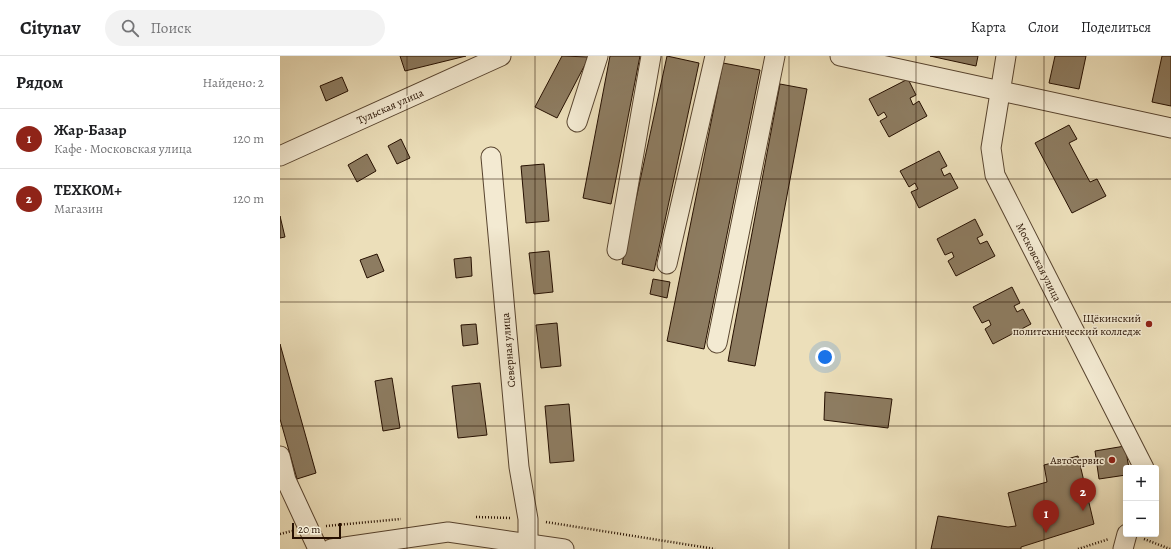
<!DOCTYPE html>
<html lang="ru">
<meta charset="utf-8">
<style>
:root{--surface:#fff;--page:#f2f2f2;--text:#202124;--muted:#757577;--line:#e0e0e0;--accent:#8f2418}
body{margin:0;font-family:Alegreya,serif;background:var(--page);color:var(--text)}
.controls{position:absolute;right:12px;bottom:12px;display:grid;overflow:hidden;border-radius:4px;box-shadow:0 2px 10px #0003}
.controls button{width:36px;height:36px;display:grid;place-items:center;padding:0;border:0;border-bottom:1px solid var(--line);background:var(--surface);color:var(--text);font:20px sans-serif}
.scale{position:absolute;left:12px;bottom:10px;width:49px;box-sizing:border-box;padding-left:4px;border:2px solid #261001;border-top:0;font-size:11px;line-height:14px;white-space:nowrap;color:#261001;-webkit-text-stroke:3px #f3ead2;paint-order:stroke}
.you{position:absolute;left:545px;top:301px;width:14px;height:14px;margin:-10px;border:3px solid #fff;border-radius:50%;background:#1a73e8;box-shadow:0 0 0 6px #1a73e833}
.badge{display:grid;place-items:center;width:26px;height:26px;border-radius:50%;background:var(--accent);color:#fff;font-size:13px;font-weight:700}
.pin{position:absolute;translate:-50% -33px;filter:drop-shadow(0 1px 2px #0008)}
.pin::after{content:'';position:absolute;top:21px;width:14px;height:12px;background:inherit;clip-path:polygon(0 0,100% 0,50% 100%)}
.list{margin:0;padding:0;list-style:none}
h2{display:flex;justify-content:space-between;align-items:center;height:52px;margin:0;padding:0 16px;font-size:17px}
h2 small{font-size:13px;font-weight:400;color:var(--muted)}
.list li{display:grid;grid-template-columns:26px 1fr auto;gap:12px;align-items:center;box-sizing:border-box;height:60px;padding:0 16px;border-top:1px solid var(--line)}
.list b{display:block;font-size:15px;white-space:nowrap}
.list p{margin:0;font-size:13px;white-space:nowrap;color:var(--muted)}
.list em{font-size:13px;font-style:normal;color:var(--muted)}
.icon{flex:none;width:22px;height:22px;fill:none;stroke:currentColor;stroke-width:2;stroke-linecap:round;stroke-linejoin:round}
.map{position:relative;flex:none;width:891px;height:493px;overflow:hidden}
header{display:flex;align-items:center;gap:24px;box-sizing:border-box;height:56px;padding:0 20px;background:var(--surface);border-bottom:1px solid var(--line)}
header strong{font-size:19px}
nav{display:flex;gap:22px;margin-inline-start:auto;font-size:14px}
.search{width:280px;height:36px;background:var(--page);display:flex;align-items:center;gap:10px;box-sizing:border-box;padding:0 14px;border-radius:22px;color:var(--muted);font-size:15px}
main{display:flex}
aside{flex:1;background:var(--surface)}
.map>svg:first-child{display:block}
</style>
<header>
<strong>Citynav</strong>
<div class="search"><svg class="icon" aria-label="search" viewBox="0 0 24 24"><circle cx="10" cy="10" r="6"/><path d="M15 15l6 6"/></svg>Поиск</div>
<nav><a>Карта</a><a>Слои</a><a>Поделиться</a></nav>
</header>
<main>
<aside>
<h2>Рядом<small>Найдено: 2</small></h2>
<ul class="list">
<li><span class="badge">1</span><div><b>Жар-Базар</b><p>Кафе · Московская улица</p></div><em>120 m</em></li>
<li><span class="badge">2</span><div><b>ТЕХКОМ+</b><p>Магазин</p></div><em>120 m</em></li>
</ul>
</aside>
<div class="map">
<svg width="891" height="493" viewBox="0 0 891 493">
<rect width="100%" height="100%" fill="#ecdfba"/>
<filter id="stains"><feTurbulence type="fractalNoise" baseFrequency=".005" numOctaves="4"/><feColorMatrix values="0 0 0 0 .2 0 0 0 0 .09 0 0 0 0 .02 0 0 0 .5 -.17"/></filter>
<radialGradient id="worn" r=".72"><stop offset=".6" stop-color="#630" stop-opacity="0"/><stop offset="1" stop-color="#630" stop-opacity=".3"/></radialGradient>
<g fill="#8d7c61" stroke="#261001">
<polygon points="120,0 186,0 125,15"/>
<polygon points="282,0 309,1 277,62 255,51"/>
<polygon points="330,0 360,0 331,148 303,142"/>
<polygon points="387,0 419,7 374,215 342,208"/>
<polygon points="650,0 698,0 696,10"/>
<polygon points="775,0 806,0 799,33 769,27"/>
<polygon points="882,0 891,0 891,50 872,46"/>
<polygon points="443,7 480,14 424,293 387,285"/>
<polygon points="62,21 68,35 46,45 40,30"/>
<polygon points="628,23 636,39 630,42 633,49 639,45 647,60 609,81 600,65 607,61 604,56 598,60 589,43"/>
<polygon points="500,28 527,33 475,310 448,305"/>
<polygon points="789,69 797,83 789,87 810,126 817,123 826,140 792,157 755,87"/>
<polygon points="121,83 130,102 117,108 108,90"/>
<polygon points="659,95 667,110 661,113 664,120 670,117 678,132 639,152 631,136 638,133 635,127 629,131 620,115"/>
<polygon points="87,98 96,115 77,126 68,109"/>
<polygon points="264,108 269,165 246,167 241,110"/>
<polygon points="0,160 5,181 0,182"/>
<polygon points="695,163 703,179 697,182 700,188 707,185 715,200 676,220 668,205 674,201 672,196 665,199 657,183"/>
<polygon points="269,195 273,236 254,238 249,197"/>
<polygon points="97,198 104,215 87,222 80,204"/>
<polygon points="191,201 192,220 176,222 174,203"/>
<polygon points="373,223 390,226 387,242 370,238"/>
<polygon points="732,231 740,247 734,250 737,256 743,253 751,268 713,288 705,273 711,269 709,264 702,267 693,251"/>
<polygon points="277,267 281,310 261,312 256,269"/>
<polygon points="196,268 198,288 183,290 181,269"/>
<polygon points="0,288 36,417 17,423 0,363"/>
<polygon points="112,322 120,372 103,375 95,325"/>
<polygon points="200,327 207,379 178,382 172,330"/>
<polygon points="545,336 612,343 608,372 544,364"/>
<polygon points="289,348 294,405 270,407 265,350"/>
<polygon points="845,390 849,412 846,412 846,419 819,423 815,395"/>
<polygon points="798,400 814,468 741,491 741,493 651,493 658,460 728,471 736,470 728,437 767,426 764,409"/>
</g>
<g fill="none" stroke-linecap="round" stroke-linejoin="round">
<defs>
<g id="minor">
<polyline points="560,0 891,72"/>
<polyline points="726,0 711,92 715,119 864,412"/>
<polyline points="297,66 318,0"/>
<polyline points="0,100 221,0"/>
<polyline points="211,101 239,411 248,463 248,487"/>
<polyline points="337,194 371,0"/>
<polyline points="387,208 435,0"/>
<polyline points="437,287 495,0"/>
<polyline points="0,400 6,424 38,493"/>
<polyline points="51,493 168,476 284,493"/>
<polyline points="843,493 847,478"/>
</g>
</defs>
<use href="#minor" stroke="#58442f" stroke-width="21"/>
<g stroke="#261001" stroke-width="2.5" stroke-dasharray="1 2" stroke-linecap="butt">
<polyline points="196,461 231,462"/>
<polyline points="266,466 435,493"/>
<polyline points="46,470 121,463"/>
<polyline points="0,478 12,475"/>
<polyline points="864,483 890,493"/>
<polyline points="798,493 829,483"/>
</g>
<use href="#minor" stroke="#f3ead2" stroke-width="19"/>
</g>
<path fill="none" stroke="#261001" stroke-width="1" stroke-opacity="0.55" d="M127,0v493M255,0v493M382,0v493M509,0v493M636,0v493M764,0v493M0,123h891M0,246h891M0,370h891"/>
<g fill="#8f2418" stroke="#f3ead2" stroke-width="1.5">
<circle cx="869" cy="268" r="4"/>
<circle cx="832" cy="404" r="4"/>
</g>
<g text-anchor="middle" stroke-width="3" stroke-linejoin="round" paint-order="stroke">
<g font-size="11" fill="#261001" stroke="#f3ead2">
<text transform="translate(110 50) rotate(-24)" y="4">Тульская улица</text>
<text transform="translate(759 206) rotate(63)" y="4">Московская улица</text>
<text transform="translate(228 294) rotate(-95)" y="4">Северная улица</text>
</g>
<g font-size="11" fill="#261001" stroke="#f3ead2" text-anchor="end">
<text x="861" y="266">Щёкинский<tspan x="861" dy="13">политехнический колледж</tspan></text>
<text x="824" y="408">Автосервис</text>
</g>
</g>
<rect width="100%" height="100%" filter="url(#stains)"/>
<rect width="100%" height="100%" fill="url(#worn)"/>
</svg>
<div class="controls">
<button>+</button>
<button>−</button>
</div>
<div class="scale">20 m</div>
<div class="you"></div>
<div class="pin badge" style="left:766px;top:477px">1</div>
<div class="pin badge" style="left:803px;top:455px">2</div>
</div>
</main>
